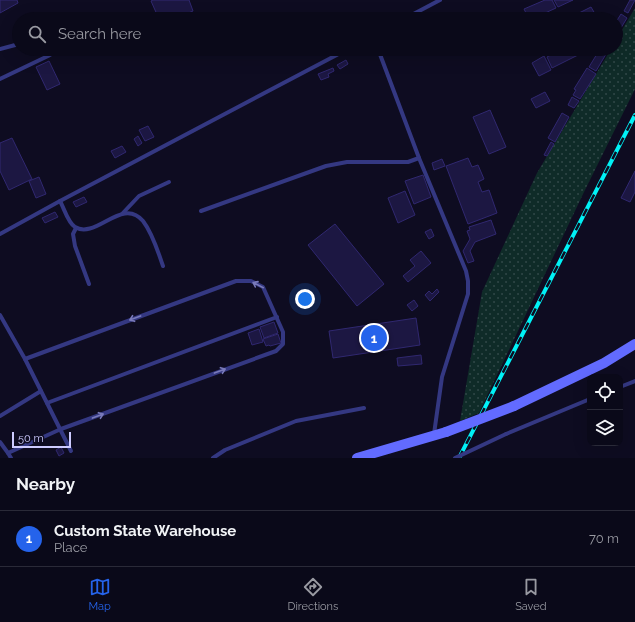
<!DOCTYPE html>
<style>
:root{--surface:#0a0919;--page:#181726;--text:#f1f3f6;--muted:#999aa2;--line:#2a2a38;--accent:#2563eb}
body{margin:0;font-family:Raleway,sans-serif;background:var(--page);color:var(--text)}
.controls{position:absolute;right:12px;bottom:12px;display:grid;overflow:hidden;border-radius:8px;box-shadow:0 4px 16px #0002}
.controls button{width:36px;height:36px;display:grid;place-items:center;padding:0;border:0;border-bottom:1px solid var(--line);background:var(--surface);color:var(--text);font:20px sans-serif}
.scale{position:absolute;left:12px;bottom:10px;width:59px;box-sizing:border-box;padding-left:4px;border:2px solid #cdcbff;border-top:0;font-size:11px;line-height:14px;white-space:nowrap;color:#cdcbff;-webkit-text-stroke:3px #0e0c21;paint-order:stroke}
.you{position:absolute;left:305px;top:299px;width:14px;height:14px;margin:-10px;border:3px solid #fff;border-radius:50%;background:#1a73e8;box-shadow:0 0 0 6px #1a73e833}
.badge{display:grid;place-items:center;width:26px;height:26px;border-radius:50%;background:var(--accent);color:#fff;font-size:13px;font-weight:700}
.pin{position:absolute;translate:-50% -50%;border:2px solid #fff;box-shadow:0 1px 4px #0006}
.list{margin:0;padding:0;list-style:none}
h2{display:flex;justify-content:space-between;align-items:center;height:52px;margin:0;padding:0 16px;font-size:17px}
h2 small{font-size:13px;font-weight:400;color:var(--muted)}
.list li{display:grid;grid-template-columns:26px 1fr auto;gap:12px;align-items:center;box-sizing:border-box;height:56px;padding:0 16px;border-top:1px solid var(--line)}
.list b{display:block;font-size:15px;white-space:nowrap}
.list p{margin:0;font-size:13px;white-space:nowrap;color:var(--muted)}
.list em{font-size:13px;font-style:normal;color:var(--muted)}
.icon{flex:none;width:22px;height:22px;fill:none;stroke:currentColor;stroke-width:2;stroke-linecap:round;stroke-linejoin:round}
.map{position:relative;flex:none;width:635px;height:458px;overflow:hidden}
.search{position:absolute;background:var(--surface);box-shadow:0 4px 16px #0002;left:12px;right:12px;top:12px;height:44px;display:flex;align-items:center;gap:10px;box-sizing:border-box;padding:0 14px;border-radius:22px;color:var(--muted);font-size:15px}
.sheet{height:108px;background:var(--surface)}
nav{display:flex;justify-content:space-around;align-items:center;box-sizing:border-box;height:56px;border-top:1px solid var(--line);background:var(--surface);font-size:11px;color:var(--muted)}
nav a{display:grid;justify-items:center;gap:2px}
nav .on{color:var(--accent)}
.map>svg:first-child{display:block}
</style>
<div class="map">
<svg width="635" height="458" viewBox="0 0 635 458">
<defs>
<pattern id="grass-dots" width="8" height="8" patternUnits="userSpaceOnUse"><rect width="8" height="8" fill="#0f2b28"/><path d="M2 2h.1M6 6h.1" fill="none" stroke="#314848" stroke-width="1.8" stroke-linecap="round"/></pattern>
</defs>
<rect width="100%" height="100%" fill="#0e0c21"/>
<polygon fill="url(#grass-dots)" points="635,8 635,89 584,192 479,413 460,421 482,292 537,173 611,49 616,49 616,40"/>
<g fill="#1c1742" stroke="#302870">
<polygon points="0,0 17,0 18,3 0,13"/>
<polygon points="153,0 189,0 193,11 174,19 159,19 151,1"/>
<polygon points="545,0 552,0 556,8 532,19 529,19 524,9"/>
<polygon points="554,0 573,0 558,7"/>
<polygon points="630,0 635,0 628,13 624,11"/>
<polygon points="591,7 598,19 579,19 577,14"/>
<polygon points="155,14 157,19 149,19 148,17"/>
<polygon points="575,14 578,19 565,19"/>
<polygon points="621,14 627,18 616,36 616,22"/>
<polygon points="562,49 578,49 580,54 552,68 547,57"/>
<polygon points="600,49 609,49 596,71 589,67"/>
<polygon points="544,56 551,70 539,76 532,63"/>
<polygon points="346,60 348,64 340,69 337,65"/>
<polygon points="49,61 60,84 47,90 36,67"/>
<polygon points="333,68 334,71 328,74 329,77 321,80 318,74"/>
<polygon points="587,68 596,74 580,99 573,95 576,90 574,89"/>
<polygon points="545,92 550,101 536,108 531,99"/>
<polygon points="572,97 579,101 574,108 568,105"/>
<polygon points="490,110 506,147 489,154 473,117"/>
<polygon points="562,113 569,117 555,142 548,138"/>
<polygon points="148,126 154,137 145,141 139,130"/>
<polygon points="138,136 142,143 138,146 134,139"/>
<polygon points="12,138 32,179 9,190 0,171 0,143"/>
<polygon points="551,142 554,144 547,156 544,155"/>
<polygon points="122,146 126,152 115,158 111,151"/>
<polygon points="468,158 472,167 478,165 484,179 478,182 482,192 489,190 497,213 468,224 446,166"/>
<polygon points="442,159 445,166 434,170 432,163"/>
<polygon points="635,171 635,192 630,202 621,198"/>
<polygon points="423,175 431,197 414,204 405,181"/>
<polygon points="39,177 46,194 36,198 29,181"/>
<polygon points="405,191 415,215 398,223 388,198"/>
<polygon points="84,197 87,202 76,207 73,202"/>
<polygon points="55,212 58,217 45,223 42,218"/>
<polygon points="491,220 496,234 475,242 470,251 474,261 468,263 463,251 470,239 467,231 470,230 469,227"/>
<polygon points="335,224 384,284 357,306 308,245"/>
<polygon points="431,229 434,236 429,239 425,232"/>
<polygon points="421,251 431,263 408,282 403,276 415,266 410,260"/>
<polygon points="437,289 439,292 430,301 425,295 429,291 432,294"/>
<polygon points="414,300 418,306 412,311 407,305"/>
<polygon points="416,318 420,345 333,358 329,331"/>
<polygon points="274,322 278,333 264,338 260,327"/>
<polygon points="259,329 263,342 252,345 248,333"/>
<polygon points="278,334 281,343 270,346 269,345 266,346 263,339"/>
<polygon points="421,355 422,364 398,366 397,358"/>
<polygon points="61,447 64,453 59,456 56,450"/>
</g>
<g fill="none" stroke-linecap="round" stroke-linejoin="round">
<g stroke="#343882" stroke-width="4">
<polyline points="404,19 440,0"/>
<polyline points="0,49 19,44"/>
<polyline points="378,49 419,158 466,271 468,281 468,294 442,377 434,434"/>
<polyline points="0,79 48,56 53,53 55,49"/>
<path d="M60,201c4,7 8,22 15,26 21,13 47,-31 68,-6 10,13 15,31 20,45"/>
<polyline points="201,211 326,166 347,162 408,162 419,158"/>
<polyline points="122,214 139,196 169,182"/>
<polyline points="76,228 73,234 75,246 89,284"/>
<polyline points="0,234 60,201 348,49"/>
<polyline points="0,315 25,359 41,391"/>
<polyline points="620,387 635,381"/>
<polyline points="47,403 71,451"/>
<polyline points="0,416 41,391 47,403 277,317"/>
<polyline points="506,434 590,399"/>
<polyline points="0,442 8,453"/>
<polyline points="11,458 8,453 61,429 276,351 283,344 283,332 263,287 251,281 236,281 25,359"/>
<polyline points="213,458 225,450 296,421 364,408"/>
</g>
<g stroke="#626bff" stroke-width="10">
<polyline points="514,406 604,363 635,344"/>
<polyline points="357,458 446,432"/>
</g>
<defs>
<polyline id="rail" points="459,458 635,115"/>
</defs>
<use href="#rail" stroke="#00f1f6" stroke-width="4"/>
<use href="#rail" stroke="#0e0c21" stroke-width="2.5" stroke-dasharray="8" stroke-linecap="butt"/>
<polyline stroke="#343882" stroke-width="4" points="455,458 506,434"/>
<polyline stroke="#626bff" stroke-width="10" points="446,432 514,406"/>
</g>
<defs><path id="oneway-shaft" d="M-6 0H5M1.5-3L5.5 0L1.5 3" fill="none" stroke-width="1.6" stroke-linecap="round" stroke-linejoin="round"/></defs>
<g stroke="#797aba">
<use href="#oneway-shaft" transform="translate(258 285) rotate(-153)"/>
<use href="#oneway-shaft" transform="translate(135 318) rotate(160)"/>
<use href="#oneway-shaft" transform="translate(220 371) rotate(-20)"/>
<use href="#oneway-shaft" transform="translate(98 416) rotate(-20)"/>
</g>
</svg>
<div class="controls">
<button><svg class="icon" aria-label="locate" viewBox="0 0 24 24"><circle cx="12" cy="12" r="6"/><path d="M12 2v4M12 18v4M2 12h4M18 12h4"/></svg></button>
<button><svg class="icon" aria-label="layers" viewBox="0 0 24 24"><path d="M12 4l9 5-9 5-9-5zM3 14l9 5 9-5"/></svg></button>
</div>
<div class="scale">50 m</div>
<div class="you"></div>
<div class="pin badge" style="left:374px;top:338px">1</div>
<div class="search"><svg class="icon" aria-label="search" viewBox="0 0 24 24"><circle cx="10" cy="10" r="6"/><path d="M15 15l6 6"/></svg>Search here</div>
</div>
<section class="sheet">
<h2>Nearby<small></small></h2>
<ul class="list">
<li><span class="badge">1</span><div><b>Custom State Warehouse</b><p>Place</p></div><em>70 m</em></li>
</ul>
</section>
<nav>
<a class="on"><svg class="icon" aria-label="map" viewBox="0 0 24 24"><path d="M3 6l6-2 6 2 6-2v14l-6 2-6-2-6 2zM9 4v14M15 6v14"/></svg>Map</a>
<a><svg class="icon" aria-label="directions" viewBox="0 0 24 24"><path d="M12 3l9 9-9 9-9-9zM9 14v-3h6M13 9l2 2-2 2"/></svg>Directions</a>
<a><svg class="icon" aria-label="saved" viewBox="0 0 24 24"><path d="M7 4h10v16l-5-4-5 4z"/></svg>Saved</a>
</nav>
